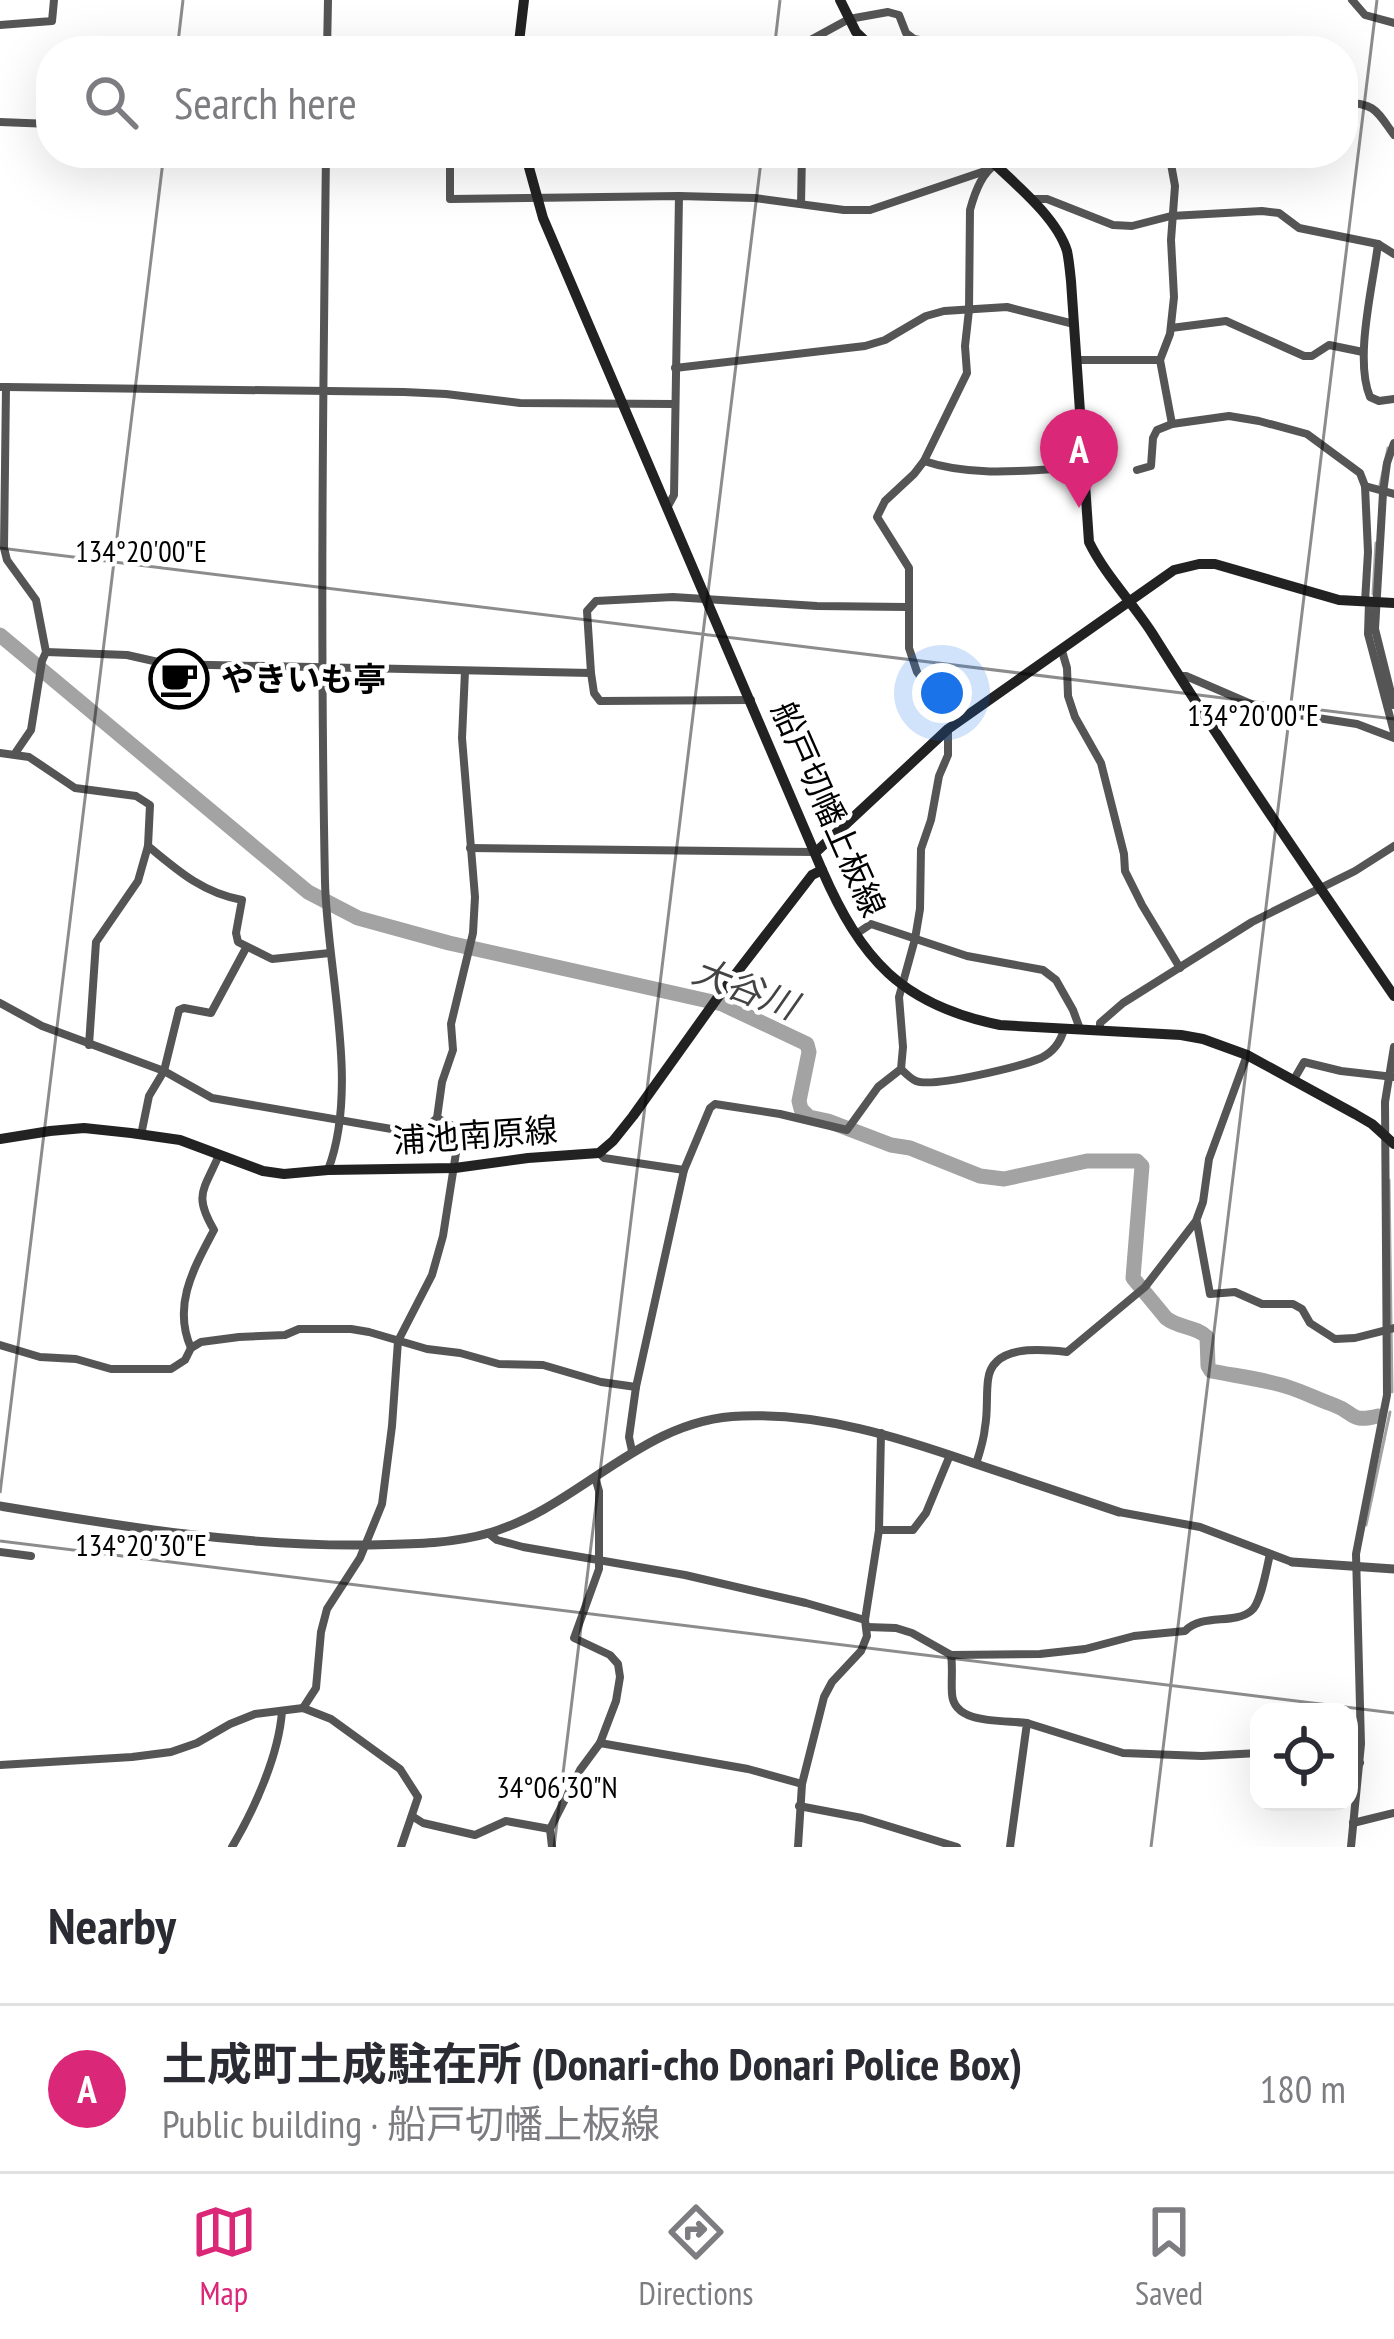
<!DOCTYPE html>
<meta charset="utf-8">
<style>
:root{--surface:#fff;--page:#f2f2f3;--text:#2b2b33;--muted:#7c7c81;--line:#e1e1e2;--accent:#db2777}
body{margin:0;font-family:"PT Sans Narrow","Noto Sans JP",sans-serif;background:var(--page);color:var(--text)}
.controls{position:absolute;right:36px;bottom:36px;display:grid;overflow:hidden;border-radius:24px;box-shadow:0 12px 48px #0002}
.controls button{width:108px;height:108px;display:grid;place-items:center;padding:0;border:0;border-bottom:3px solid var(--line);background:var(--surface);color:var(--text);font:60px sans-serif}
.you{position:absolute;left:942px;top:693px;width:42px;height:42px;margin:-30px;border:9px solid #fff;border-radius:50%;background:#1a73e8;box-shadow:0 0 0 18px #1a73e833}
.badge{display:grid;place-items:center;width:78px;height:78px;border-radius:50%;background:var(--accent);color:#fff;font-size:39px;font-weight:700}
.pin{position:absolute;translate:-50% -99px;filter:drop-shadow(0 3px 6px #0008)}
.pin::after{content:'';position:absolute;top:63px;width:42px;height:36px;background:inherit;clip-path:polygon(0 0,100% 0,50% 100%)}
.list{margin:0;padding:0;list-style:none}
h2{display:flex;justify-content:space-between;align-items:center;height:156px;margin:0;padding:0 48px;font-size:51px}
h2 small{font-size:39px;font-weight:400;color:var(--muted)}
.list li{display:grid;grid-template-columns:78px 1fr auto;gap:36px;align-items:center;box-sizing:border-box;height:168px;padding:0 48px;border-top:3px solid var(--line)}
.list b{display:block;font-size:45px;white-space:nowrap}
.list p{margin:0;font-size:39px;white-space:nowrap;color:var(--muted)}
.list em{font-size:39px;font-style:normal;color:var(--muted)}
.icon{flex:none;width:66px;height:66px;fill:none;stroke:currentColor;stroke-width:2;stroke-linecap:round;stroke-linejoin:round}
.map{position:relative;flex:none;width:1394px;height:1847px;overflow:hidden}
.search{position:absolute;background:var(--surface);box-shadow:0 12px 48px #0002;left:36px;right:36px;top:36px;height:132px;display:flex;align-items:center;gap:30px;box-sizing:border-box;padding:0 42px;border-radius:48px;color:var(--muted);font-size:45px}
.sheet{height:324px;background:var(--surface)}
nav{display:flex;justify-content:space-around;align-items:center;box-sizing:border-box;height:168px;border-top:3px solid var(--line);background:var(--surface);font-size:33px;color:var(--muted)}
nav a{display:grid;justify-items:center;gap:6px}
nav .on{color:var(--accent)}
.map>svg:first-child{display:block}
</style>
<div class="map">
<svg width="1394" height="1847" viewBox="0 0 1394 1847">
<rect width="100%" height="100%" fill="#fff"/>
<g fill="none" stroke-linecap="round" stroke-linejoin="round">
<g stroke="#a3a3a3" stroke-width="3">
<polyline points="1380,485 1388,448"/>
<polyline points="1373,594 1376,543"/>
<polyline points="1389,1180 1392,1392"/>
<polyline points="1366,1525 1390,1412"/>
</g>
<path stroke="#a3a3a3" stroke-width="15" d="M0,635l308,257 50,26 91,25 273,61 85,40 2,8 -10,49 2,8 8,8 19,4 63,24 19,3 70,28 24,3 83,-18h50l5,5 -9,112 33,40c12,10 30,8 41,19l1,29 3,5c25,5 53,8 77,16 16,5 31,13 46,18 22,8 16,18 44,11"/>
<g stroke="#555" stroke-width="8">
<polyline points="1352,0 1365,15 1394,23"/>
<polyline points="0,25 52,21 54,0"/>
<polyline points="327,51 328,0"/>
<polyline points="621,51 643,44 688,40 805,43 849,19 888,12 899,15 906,33 914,39 981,51"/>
<path d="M1343,102c33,2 33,8 51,33"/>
<polyline points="0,122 51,124"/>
<path d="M326,153c-3,243 -6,486 -1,729 2,88 35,205 3,288"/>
<polyline points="450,153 450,199 679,196 755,198 844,210 870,210 988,170"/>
<polyline points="1032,199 1047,199 1113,225 1132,226 1171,216 1262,211 1279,213 1299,228 1378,244 1394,254"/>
<polyline points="801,204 802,153"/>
<path d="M1378,244c-5,42 -24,115 -8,153l9,4 15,-2"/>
<polyline points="1171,328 1226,321 1304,356 1312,356 1329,345 1363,352"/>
<polyline points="1076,360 1160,360 1170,334 1174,297 1171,240 1175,186 1169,153"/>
<polyline points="1160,360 1172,424"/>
<polyline points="675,368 865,346 885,340 926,316 944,311 1007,307 1074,324"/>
<polyline points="0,387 6,387 4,548 7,560 36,600 46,652 42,661 31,730 16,752"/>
<polyline points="6,387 404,392 446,394 520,403 674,404"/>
<polyline points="1394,443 1387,463 1383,493 1375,629 1394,705"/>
<path d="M924,461c50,17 107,9 159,6"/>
<polyline points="1137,470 1151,466 1153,438 1157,430 1172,424 1229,416 1259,421 1307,434 1360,473 1365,486 1368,552 1365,602"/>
<polyline points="1365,486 1394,494"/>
<polyline points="668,506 674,495 679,196"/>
<polyline points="1369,602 1368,634 1394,732"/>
<polyline points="1062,651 1067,668 1068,696 1075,717 1101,763 1124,854 1125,871 1142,905 1180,968"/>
<polyline points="46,652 127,655 167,664 591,673 594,693 600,701 751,700"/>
<polyline points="591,673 587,611 596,601 673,597 817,606 907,607"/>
<polyline points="1180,676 1186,676 1265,710 1357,724 1394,738"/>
<path d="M962,718l-10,-17 -24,-14 -11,-15 -8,-24v-80l-32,-51 8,-16 29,-27 10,-13 43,-88 -2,-27 4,-36 1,-100c4,-15 12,-37 25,-45"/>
<polyline points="0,753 29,757 75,788 136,796 150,805 148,846 138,881 96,942 89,1045"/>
<path d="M148,846c30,25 55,47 94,54l-6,33 2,9 34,17 58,-6"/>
<polyline points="470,848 815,852"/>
<polyline points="856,934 871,924 967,956 1043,970 1056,980 1073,1010 1080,1029"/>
<polyline points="0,1003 42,1026 164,1071 212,1098 403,1131 425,1128 437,1118 442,1082 453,1050 451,1024 473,933 475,897 462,738 465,671"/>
<polyline points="1100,1030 1100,1023 1123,1003 1252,922 1355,871 1394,846"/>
<path d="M901,1069c4,4 10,10 15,12 18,7 106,-15 125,-23 12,-6 20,-17 23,-29"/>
<polyline points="1293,1081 1304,1062 1341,1071 1394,1077"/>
<polyline points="141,1135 149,1096 164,1071 179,1010 184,1008 211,1013 246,948"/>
<polyline points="599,1153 604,1158 684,1170"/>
<polyline points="1197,1223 1210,1294 1235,1292 1262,1304 1293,1304 1302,1309 1310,1323 1335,1339 1355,1338 1394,1328"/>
<polyline points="0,1345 40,1357 76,1359 111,1369 171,1369 185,1360 191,1348 201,1342 239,1337 285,1335 299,1329 351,1329 369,1332 427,1349 460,1353 499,1364 543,1365 601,1382 636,1387"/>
<path d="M191,1348c-19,-43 3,-80 23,-118 -21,-35 -10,-40 5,-75"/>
<polyline points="632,1451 629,1437 636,1387 684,1170 710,1108 715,1104 780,1114 847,1130 878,1087 901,1069 903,1047 899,997 915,939 920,909 921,849 931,820 939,776 948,755 948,729"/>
<path d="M976,1464c4,-12 8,-25 9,-37 3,-15 1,-32 3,-47 4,-36 53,-31 79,-28l78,-65 51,-66 7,-19 6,-43 38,-104"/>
<polyline points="1119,1512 1200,1527 1292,1562"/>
<polyline points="879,1530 913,1530 926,1513 950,1455"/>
<polyline points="488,1533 497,1540 523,1547 685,1575 806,1603 865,1620"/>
<polyline points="0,1552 31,1556"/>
<path d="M867,1627l29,1 16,5 39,22 89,-1 45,-5 49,-13 51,-5c17,-18 49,-6 66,-20 10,-7 16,-45 19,-57"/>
<path d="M951,1655c2,13 0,25 1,39 2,31 51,26 75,29l-17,124"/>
<polyline points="303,1708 316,1688 321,1632 327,1609 360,1558 382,1504 392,1426 398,1341 432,1275 443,1236 458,1140 455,1127 437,1118"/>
<polyline points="1027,1723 1123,1753 1202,1756 1259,1753"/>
<polyline points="600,1743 748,1769 802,1784"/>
<polyline points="1349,1757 1360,1763"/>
<polyline points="0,1765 132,1757 171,1752 197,1743 230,1724 255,1714 303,1708 331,1719 400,1769 418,1797 401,1847"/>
<polyline points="799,1806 862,1818 957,1847"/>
<polyline points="412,1816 423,1823 475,1835 506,1821 550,1829"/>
<polyline points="1353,1823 1394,1813"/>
<path d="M232,1847c22,-37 47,-92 50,-136"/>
<polyline points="552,1847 550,1829 580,1770 600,1743 616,1701 620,1677 618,1664 610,1655 574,1638 599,1569 599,1491 595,1477"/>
<polyline points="798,1847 802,1784 824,1697 832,1682 861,1651 867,1636 865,1620 879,1530 881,1433"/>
<polyline points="1351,1847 1361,1744 1356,1554 1387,1395 1385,1102 1394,1047"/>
</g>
<g stroke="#555" stroke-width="9">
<path d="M0,1506c120,20 239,40 362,39 41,-1 86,0 127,-12 91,-26 153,-115 253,-117 80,-3 156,21 231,47 49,16 97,33 146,49"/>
<polyline points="1292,1562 1394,1569"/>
</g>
<g stroke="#222" stroke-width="10">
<polyline points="840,0 856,32 876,51"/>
<polyline points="518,51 524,0"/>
<path d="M525,153l18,65 279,652c39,89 79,135 178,155l181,10 22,4 44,16 108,59 17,10 22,20"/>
<path d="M983,153c26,26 73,62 84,98 2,9 3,21 4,30l18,261c16,33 43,60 63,91 77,123 160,243 242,363"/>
<polyline points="816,852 948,729 1174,570 1199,564 1215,564 1339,600 1394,603"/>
<polyline points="0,1139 50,1131 84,1128 131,1133 180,1140 263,1171 284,1174 328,1170 455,1168 528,1158 599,1153 613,1141 633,1116 721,993 812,875 822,870"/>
</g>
</g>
<path fill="none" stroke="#000" stroke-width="3" stroke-opacity="0.45" d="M177,51l6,-51M774,51l6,-51M0,548l1394,171M0,1493l164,-1340M0,1541l1394,172M554,1847l208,-1694M1151,1847l226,-1847"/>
<defs>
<symbol id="cafe-ring" viewBox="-11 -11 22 22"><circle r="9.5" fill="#fff" stroke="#000" stroke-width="1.5"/><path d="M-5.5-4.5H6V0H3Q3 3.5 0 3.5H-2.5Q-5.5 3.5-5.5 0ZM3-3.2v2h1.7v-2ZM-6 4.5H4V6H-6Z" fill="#000"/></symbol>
</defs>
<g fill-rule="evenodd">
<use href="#cafe-ring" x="146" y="646" width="66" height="66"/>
</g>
<g text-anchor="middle" stroke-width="9" stroke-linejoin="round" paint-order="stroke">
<g font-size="33" font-weight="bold" fill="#000" stroke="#fff" text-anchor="start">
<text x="221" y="691">やきいも亭</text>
</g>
<g font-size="33" fill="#000" stroke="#fff">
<text transform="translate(829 809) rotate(66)" y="12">船戸切幡上板線</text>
<text transform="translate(475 1135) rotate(-4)" y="12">浦池南原線</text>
</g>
<g font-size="36" font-style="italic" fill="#444" stroke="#fff">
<text transform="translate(745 988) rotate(21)" y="13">大谷川</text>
</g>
</g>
<g font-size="30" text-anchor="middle" fill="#000" stroke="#fff" stroke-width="9" stroke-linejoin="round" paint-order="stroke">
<text x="141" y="562">134°20'00"E</text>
<text x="1253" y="726">134°20'00"E</text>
<text x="141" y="1556">134°20'30"E</text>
<text x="557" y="1798">34°06'30"N</text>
</g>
</svg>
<div class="controls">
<button><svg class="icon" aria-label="locate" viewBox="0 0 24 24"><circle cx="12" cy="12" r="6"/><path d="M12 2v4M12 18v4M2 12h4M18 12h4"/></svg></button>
</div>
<div class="you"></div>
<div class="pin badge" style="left:1079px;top:508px">A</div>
<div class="search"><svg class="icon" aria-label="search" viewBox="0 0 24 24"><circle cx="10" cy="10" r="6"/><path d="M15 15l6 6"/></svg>Search here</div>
</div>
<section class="sheet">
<h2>Nearby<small></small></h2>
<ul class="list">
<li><span class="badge">A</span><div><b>土成町土成駐在所 (Donari-cho Donari Police Box)</b><p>Public building · 船戸切幡上板線</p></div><em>180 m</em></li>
</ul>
</section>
<nav>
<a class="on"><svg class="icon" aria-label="map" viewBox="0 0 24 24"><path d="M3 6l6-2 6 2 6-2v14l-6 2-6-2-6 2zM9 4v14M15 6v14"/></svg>Map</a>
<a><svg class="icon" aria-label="directions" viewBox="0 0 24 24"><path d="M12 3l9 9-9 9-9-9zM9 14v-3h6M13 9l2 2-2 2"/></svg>Directions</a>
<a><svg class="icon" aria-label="saved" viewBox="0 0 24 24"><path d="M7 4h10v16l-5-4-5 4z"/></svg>Saved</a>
</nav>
